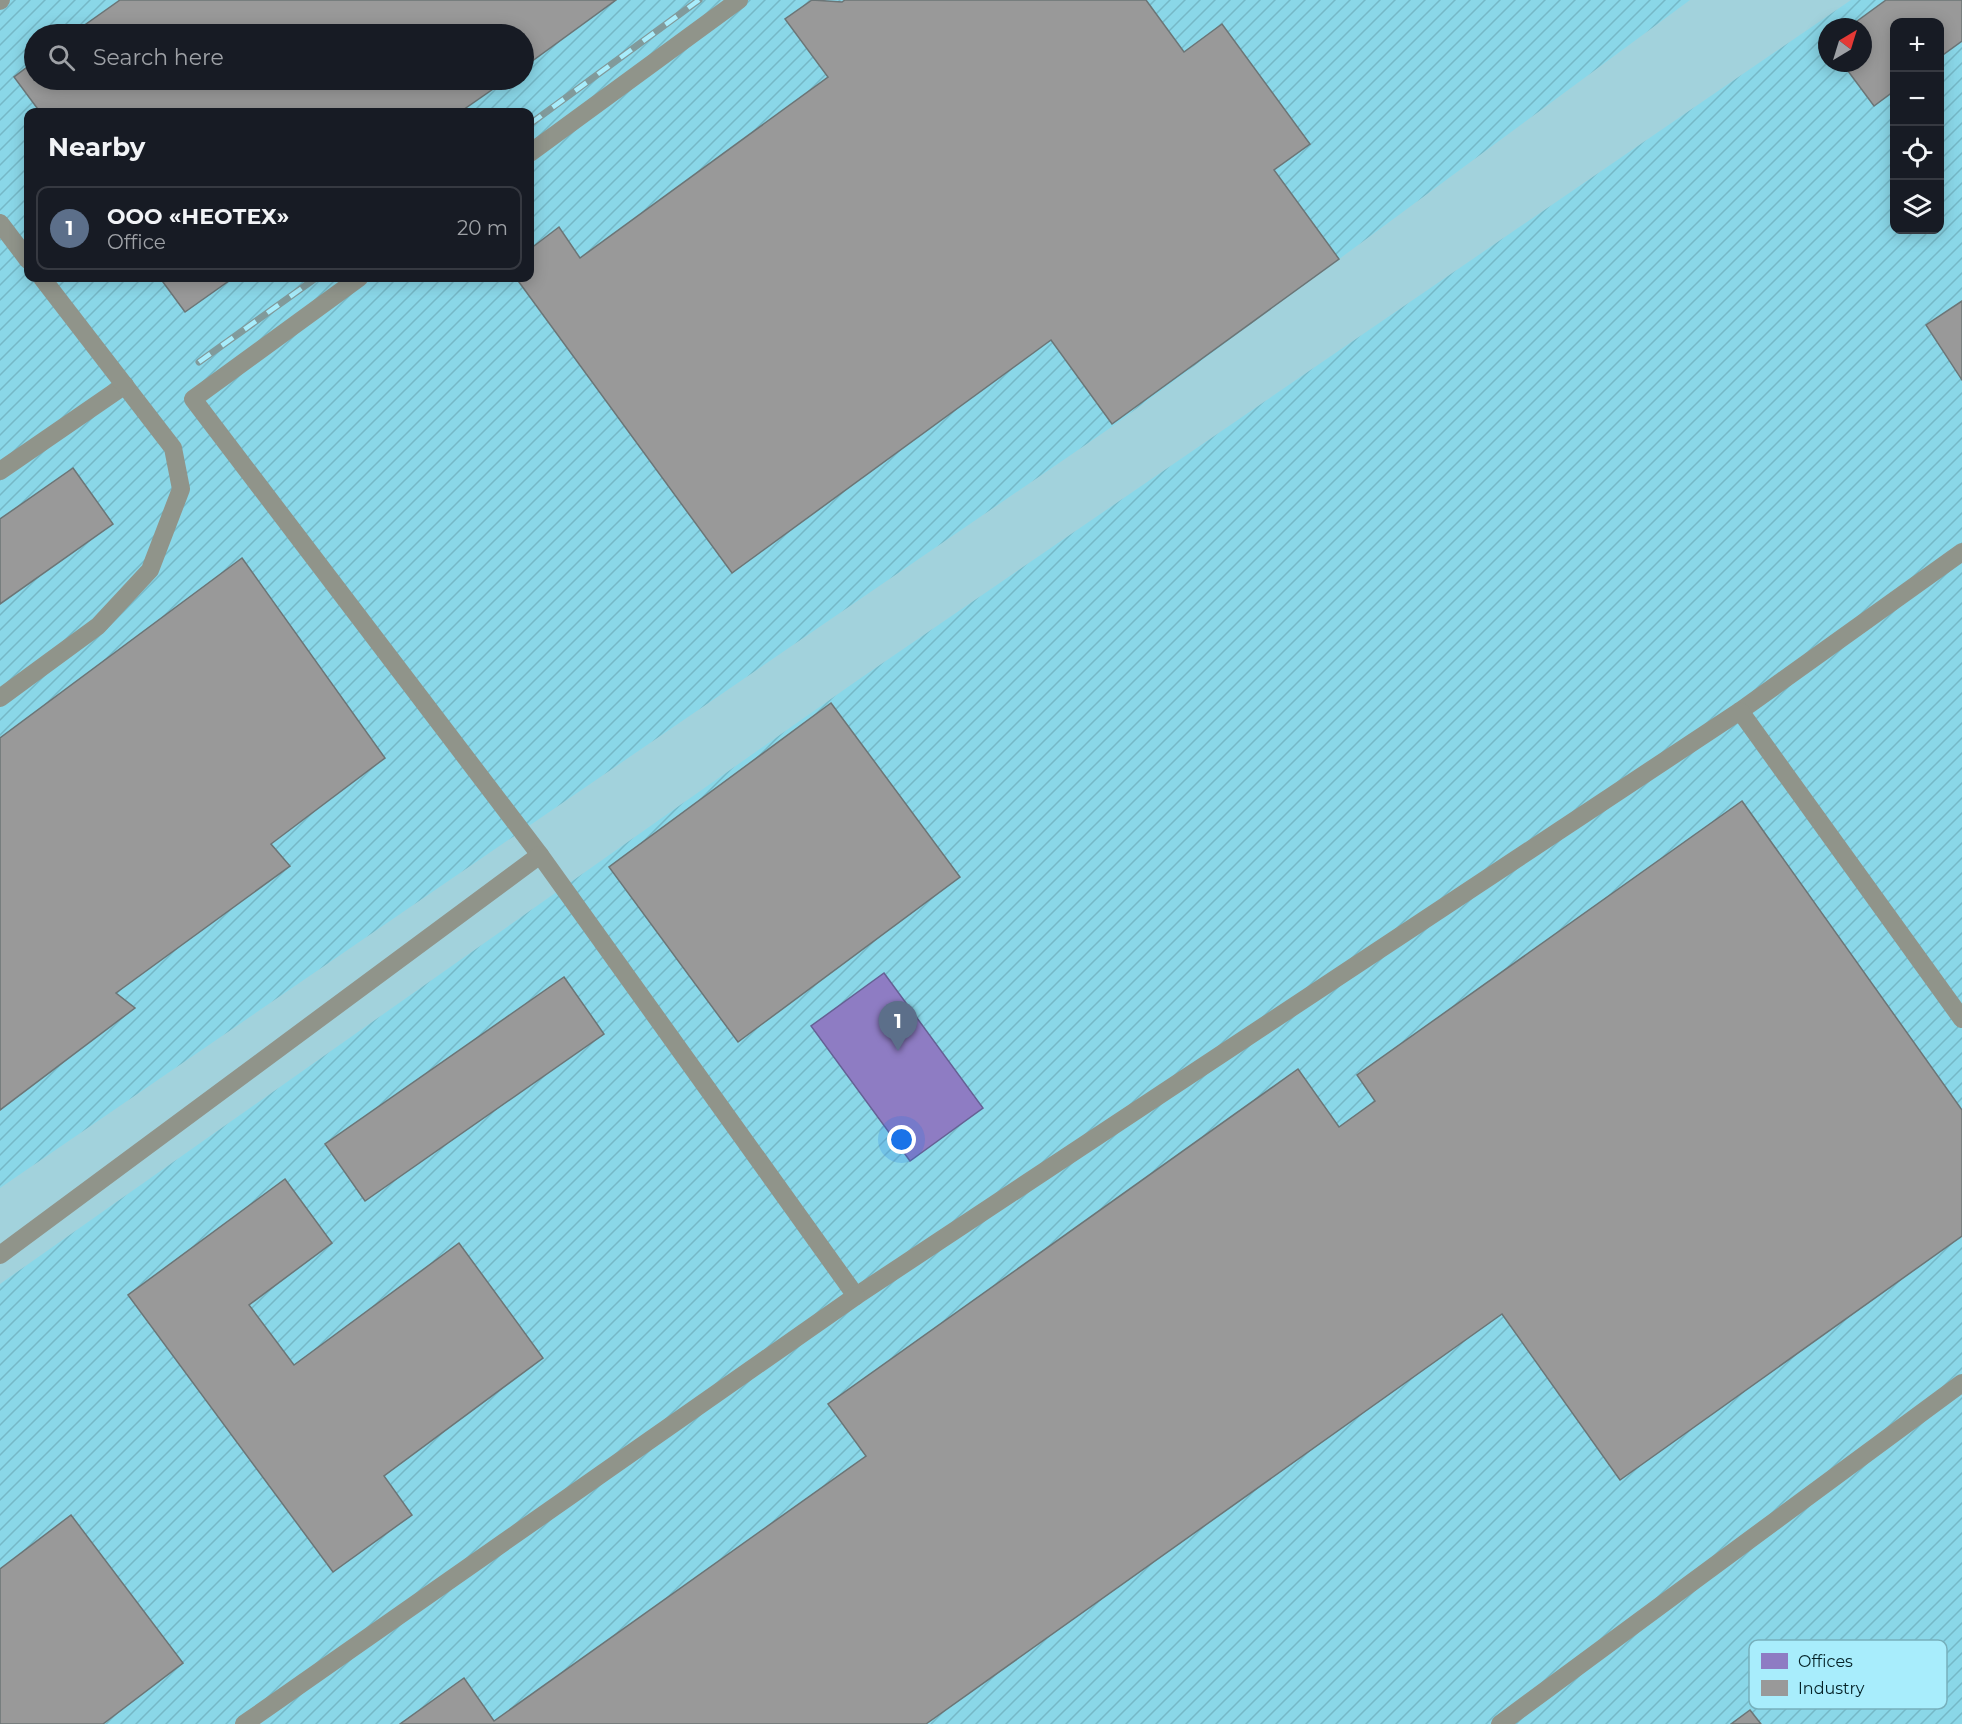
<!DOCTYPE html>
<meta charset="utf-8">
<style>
:root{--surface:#171b24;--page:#242831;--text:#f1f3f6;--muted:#9ea1a6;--line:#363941;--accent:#9fb0b5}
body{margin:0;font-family:Montserrat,sans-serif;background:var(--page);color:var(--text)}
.controls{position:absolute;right:18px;top:18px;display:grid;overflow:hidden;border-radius:12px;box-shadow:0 3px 15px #0003}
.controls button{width:54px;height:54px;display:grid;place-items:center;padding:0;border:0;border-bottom:2px solid var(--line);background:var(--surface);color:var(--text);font:30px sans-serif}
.compass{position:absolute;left:1818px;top:18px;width:54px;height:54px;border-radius:50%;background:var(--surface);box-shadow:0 3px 15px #0003;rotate:38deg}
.you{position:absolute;left:902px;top:1140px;width:21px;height:21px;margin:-15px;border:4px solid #fff;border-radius:50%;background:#1a73e8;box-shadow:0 0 0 9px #1a73e833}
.badge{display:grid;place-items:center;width:39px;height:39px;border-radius:50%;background:var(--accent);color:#fff;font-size:20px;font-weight:700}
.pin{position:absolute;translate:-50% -50px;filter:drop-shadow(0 2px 3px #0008)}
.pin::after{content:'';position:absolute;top:32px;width:21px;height:18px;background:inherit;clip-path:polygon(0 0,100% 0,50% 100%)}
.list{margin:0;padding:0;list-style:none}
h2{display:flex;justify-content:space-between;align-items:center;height:78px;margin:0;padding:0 24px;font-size:26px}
h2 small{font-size:20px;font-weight:400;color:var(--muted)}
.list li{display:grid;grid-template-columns:39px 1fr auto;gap:18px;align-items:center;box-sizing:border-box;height:84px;margin:0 12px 12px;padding:0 12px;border:2px solid var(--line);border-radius:12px}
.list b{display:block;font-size:22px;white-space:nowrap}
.list p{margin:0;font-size:20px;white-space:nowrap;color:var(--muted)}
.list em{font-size:20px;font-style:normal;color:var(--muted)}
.icon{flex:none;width:33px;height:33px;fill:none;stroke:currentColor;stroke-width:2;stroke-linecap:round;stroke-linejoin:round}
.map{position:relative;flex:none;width:1962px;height:1724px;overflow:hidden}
.search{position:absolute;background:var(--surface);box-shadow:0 3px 15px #0003;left:24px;top:24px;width:510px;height:66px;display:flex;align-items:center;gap:15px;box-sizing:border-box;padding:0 21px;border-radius:33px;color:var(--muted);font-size:22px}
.panel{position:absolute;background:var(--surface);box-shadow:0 3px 15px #0003;left:24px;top:108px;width:510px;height:174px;border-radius:12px}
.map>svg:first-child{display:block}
</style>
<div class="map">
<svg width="1962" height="1724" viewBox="0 0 1962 1724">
<defs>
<pattern id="industrial-furrows" width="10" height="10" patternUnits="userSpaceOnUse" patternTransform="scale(1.5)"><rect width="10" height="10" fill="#8ad7e8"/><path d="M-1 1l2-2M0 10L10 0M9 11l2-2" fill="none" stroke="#75b8c7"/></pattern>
</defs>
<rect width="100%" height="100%" fill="#a2d2dc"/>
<g fill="url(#industrial-furrows)" fill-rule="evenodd">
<path d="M0,0h1690l-577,426 -1113,762zM34,34h490v46h-490zM28,112h502v166h-502z"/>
<path d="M1851,0h111v1724h-1962v-440l855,-602zM1894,22h46v208h-46zM1827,27h36v36h-36z"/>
</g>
<polygon fill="#8e7cc3" stroke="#656194" stroke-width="1.5" points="884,973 983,1108 910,1161 811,1026"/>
<g fill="#999" stroke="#6c7576" stroke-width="1.5">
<polygon points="120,0 616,0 524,67 524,34 72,34"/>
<polygon points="812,0 842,2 845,0 1146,0 1184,52 1222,24 1310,144 1274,170 1339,259 1112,424 1051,340 732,573 516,278 530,278 530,249 559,227 580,258 828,77 785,19"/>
<polygon points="1886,0 1962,0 1962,41 1940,57 1940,22 1894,22 1894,91 1874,106 1842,63 1863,63 1863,27 1849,27"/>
<polygon points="34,62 34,80 506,80 460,112 40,112 14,77"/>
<polygon points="160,278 233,278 185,312"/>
<polygon points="1962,301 1962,380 1926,325"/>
<polygon points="73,468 113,524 0,604 0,519"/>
<polygon points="242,558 385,758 271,844 290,866 116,993 135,1008 0,1110 0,738"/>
<polygon points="831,703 960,877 738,1042 609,867"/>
<polygon points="1742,801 1962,1110 1962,1236 1620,1480 1502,1314 926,1724 400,1724 464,1678 494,1721 866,1456 828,1404 1298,1069 1339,1127 1375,1101 1357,1075"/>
<polygon points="564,977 604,1034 365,1201 325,1144"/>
<polygon points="285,1179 332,1243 249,1305 294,1365 459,1243 543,1358 384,1476 412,1515 333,1572 128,1295"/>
<polygon points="71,1515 183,1663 103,1724 0,1724 0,1569"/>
<polygon points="1750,1710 1761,1724 1731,1724"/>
</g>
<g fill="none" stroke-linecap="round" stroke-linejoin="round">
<g stroke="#90948a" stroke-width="18">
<polyline points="0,1 1,0"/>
<polyline points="530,153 739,0"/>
<polyline points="0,223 28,260"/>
<polyline points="359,278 193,399 540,855"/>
<polyline points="0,471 125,385"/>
<polyline points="0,698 98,626 150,570 181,489 173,448 42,278"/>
<polyline points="1740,711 1962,552"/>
<polyline points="0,1255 540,855 856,1296 1740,711 1962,1019"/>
<polyline points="244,1724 856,1296"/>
<polyline points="1500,1724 1962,1383"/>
</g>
<defs>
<g id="rail">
<polyline points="530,124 699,0"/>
<polyline points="199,362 316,278"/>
</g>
</defs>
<use href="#rail" stroke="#819a9b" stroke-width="7"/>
<use href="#rail" stroke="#a8edfc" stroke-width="4.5" stroke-dasharray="14" stroke-linecap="butt"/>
</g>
<rect x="1749" y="1640" width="198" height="69" rx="9" fill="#a8edfc" stroke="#77b0bc" stroke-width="1.5"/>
<rect x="1761" y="1653" width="27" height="16" fill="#8e7cc3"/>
<rect x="1761" y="1680" width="27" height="16" fill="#999"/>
<g font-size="16" fill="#042126">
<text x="1798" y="1667">Offices</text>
<text x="1798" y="1694">Industry</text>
</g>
</svg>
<div class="controls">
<button>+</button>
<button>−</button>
<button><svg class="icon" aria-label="locate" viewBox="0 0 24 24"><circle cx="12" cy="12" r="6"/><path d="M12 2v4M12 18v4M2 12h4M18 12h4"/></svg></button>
<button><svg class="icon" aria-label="layers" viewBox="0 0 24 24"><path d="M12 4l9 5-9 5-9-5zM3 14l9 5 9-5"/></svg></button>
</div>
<svg class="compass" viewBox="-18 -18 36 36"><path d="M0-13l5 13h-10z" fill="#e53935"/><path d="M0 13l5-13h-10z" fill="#9ea1a6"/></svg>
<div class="you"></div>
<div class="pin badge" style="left:898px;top:1051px;background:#5c6f8a">1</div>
<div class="search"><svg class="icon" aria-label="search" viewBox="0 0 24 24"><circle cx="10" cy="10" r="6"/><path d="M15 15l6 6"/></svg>Search here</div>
<section class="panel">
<h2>Nearby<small></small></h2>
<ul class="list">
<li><span class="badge" style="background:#5c6f8a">1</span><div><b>ООО «НЕОТЕХ»</b><p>Office</p></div><em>20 m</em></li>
</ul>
</section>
</div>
